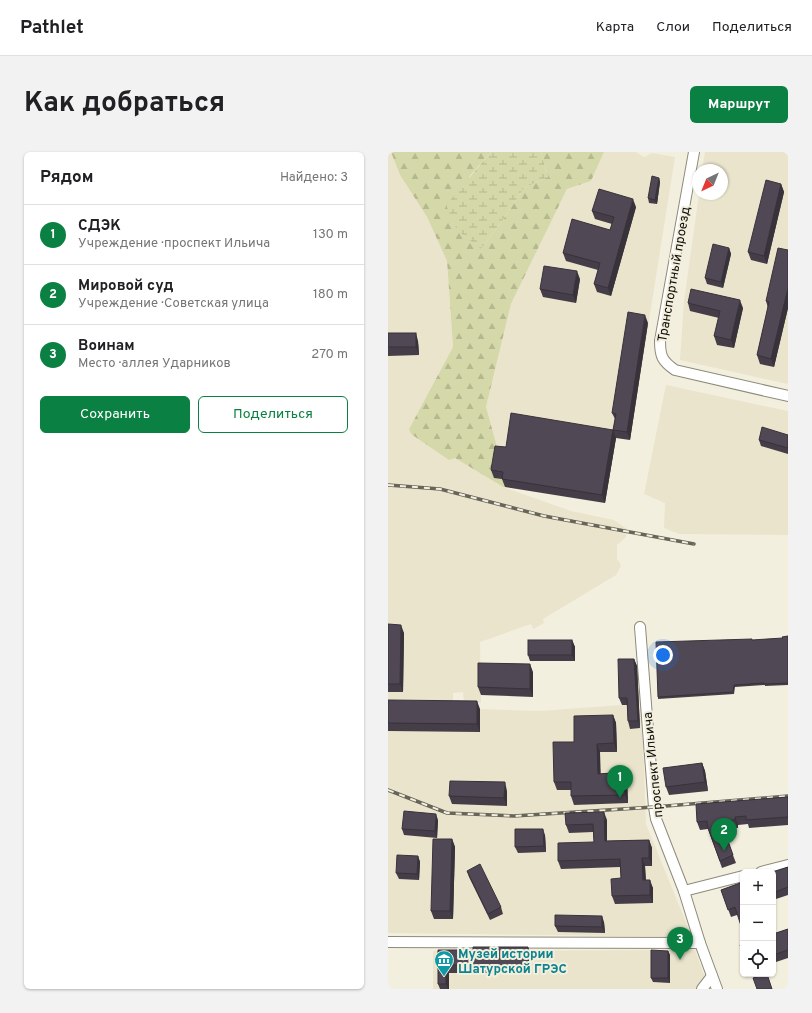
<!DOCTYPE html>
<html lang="ru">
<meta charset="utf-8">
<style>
:root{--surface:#fff;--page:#f2f2f2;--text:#202124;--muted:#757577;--line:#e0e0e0;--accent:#0b8043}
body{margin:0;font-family:Overpass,sans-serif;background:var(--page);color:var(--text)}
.controls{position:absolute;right:12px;bottom:12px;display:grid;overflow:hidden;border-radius:6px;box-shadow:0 1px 3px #0004}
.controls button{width:36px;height:36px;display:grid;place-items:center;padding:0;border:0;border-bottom:1px solid var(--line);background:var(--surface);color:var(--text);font:20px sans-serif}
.compass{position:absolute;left:304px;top:12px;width:36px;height:36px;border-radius:50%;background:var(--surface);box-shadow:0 1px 3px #0004;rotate:223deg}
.you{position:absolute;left:275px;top:503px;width:14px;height:14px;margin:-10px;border:3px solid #fff;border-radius:50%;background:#1a73e8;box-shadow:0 0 0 6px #1a73e833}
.badge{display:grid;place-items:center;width:26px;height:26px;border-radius:50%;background:var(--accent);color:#fff;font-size:13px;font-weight:700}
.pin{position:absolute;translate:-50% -33px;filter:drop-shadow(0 1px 2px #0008)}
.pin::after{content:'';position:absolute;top:21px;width:14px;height:12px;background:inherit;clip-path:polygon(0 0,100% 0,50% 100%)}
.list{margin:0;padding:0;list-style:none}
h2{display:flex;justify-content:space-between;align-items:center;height:52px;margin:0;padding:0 16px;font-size:17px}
h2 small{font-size:13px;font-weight:400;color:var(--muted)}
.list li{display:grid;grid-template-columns:26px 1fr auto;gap:12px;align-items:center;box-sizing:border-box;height:60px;padding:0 16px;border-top:1px solid var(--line)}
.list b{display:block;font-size:15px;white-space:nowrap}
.list p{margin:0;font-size:13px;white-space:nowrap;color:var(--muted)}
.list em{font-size:13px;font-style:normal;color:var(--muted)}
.actions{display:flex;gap:8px;padding:12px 16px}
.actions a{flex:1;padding:9px 0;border:1px solid var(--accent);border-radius:6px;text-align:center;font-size:14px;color:var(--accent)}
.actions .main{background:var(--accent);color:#fff}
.icon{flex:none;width:22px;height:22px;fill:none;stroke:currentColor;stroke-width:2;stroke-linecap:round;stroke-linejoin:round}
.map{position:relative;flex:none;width:400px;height:837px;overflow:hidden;border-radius:6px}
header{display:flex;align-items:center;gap:24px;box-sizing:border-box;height:56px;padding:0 20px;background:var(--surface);border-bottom:1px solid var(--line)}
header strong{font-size:19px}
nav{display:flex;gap:22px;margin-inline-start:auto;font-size:14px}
.intro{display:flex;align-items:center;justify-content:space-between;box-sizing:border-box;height:96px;padding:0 24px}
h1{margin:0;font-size:28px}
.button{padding:10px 18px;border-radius:6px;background:var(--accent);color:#fff;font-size:14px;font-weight:700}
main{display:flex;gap:24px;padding:0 24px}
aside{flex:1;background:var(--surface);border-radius:6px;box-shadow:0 1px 3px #0004}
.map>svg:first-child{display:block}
</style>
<header>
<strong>Pathlet</strong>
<nav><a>Карта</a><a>Слои</a><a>Поделиться</a></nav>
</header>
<div class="intro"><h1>Как добраться</h1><a class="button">Маршрут</a></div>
<main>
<aside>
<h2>Рядом<small>Найдено: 3</small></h2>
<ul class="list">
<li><span class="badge">1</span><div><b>СДЭК</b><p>Учреждение · проспект Ильича</p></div><em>130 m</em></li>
<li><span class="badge">2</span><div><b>Мировой суд</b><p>Учреждение · Советская улица</p></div><em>180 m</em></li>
<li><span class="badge">3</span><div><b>Воинам</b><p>Место · аллея Ударников</p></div><em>270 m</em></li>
</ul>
<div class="actions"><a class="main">Сохранить</a><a>Поделиться</a></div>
</aside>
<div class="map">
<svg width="400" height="837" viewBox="0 0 400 837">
<defs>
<pattern id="forest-firs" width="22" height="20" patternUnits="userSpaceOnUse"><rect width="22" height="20" fill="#d5d8a8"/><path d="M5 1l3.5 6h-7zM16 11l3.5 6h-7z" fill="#b6b88f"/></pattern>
<pattern id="wetland-marsh" width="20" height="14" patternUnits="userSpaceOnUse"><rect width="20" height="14" fill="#d5d8a8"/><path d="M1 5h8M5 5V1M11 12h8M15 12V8" fill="none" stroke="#b6b88f"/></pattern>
</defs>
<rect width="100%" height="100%" fill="#f3efde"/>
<g fill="#eae4cc">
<polygon points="0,0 3,0 12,23 39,65 59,109 65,195 21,277 23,282 67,306 115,335 183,359 226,368 239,377 238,385 229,393 229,408 231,409 233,414 228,423 155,467 156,471 145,477 143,472 92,490 93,551 76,550 75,540 65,541 65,556 152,559 234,553 233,515 252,514 258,672 304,785 0,781"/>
<polygon points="216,0 248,0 256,5 264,1 287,5 242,288 228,286 217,351 117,335 118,328 106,326 98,255 123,152 179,37 203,29"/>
<polygon points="317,0 400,0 400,232 292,208 296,149 311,42 334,42 334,18 314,18"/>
<polygon points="278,233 400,259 400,383 291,382 276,376 277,351 256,342"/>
<polygon points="307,798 317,826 309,837 45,837 45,799"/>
</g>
<polygon fill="url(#forest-firs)" points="3,0 103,0 81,25 93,97 114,69 136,36 160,25 153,0 216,0 203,29 179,37 123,152 98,255 118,328 117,335 115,335 67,306 61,308 23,282 21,277 65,195 59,109 39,65 12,23"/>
<polygon fill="url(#wetland-marsh)" points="103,0 153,0 160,25 136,36 114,69 93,97 69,78 58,53"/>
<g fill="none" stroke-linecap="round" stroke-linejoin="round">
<defs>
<g id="minor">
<path d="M306,0l-34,189c0,15 2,20 15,29l113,26"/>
<polyline points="252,475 266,655 268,667 296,739 312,791 329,837"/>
<polyline points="373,720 400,713"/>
<polyline points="296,739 355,724"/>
<polyline points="0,790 312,791"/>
<polyline points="314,837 324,824"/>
</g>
</defs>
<use href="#minor" stroke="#8e8a7b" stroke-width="12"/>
<use href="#minor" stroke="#fff" stroke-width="10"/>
<defs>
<g id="rail">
<polyline points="0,333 52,337 156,364 306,392"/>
<polyline points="0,638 59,661 126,664 266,655 400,644"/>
</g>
</defs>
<use href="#rail" stroke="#67655a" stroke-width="3.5"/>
<use href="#rail" stroke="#f3efde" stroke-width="2" stroke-dasharray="6" stroke-linecap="butt"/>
</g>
<g fill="#453e48">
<polygon points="271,26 272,30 269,52 261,51 260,46"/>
<polygon points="393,32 396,40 379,112 363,108 360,100"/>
<polygon points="248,55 223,144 209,140 206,132 210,118 178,109 175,101 222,78 224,72 207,67 204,59"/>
<polygon points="341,96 343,102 335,136 319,132 317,126"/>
<polygon points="400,98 400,156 386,215 372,212 369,203 380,156 378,149"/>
<polygon points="192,127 188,151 155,145 152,137"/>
<polygon points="300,151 355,156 346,196 329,193 326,184 331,166 302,159"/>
<polygon points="260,171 242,288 228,286 217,351 117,335 114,327 106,326 103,318 118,295 225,278 227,267 224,261"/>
<polygon points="0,181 30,189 31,203 0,204"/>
<polygon points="400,283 400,302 373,294 371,288"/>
<polygon points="0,472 16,481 15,540 0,540"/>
<polygon points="400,484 400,533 377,534 377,533 347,535 346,542 270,547 270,545"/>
<polygon points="184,488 187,495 187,509 142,509 140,503"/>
<polygon points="246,507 249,514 252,576 242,577 240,569 239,553 234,553 231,546"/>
<polygon points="145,520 145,545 93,543 90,535"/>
<polygon points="0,548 92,557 92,580 0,579"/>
<polygon points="225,563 228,571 229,600 212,600 212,622 237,620 239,628 240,651 186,653 183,644 183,638 169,638 166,630 186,590"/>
<polygon points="314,611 317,619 320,639 281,643 278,635"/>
<polygon points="119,639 119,654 64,652 61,644"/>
<polygon points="400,645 400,673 361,676 360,672 350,673 350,676 335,677 348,711 334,716 320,677 312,678 309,670"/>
<polygon points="50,668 49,686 16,683 14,677"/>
<polygon points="219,668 219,689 261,688 264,696 264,714 257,714 258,728 265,736 265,751 227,752 224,744 233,726 232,715 173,717 170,709 206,690 205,680 181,681 178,673"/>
<polygon points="157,683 158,700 130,701 127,695"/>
<polygon points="64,687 67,695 65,767 46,767 43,759"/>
<polygon points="30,704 32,710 31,728 11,727 8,721"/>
<polygon points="400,715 400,743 385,748 385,720"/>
<polygon points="79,719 113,755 115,762 102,768 81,725"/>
<polygon points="355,730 349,763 343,765 333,738"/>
<polygon points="216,770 217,781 170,780 167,774"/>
<polygon points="400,777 400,806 385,811 385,782"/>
<polygon points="50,798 143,803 143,821 61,821 61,837 52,837 50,832"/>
<polygon points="280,799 282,803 282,831 265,830 263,826"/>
</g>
<g fill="#38323b">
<polygon points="271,26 272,30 269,52 267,48"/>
<polygon points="393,32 396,40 379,112 376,104"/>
<polygon points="245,47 248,55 223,144 220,136"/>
<polygon points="341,96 343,102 335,136 333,130"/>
<polygon points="189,119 192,127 188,151 185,143"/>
<polygon points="400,136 400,156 386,215 383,207"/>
<polygon points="352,148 355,156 346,196 343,188"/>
<polygon points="257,163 260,171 242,288 239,280"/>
<polygon points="28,181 30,189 31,203 28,195"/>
<polygon points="225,278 228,286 217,351 214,343"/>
<polygon points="13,473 16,481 15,540 12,532"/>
<polygon points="184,488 187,495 187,509 184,503"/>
<polygon points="246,507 249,514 252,576 250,569"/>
<polygon points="142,512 145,520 145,545 142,537"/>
<polygon points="89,549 92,557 92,580 89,572"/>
<polygon points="225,563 228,571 229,600 226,591"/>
<polygon points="209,592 212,600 213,630 210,622"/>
<polygon points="314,611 317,619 320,639 317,630"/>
<polygon points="237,620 239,628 240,651 237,643"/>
<polygon points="117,630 119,639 119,654 116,646"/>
<polygon points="216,660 219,668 219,697 217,689"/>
<polygon points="48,662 50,668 49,686 47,679"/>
<polygon points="347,665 350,673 350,676 347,668"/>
<polygon points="155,677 157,683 158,700 156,694"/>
<polygon points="64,687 67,695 65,767 62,759"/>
<polygon points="261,688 264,696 264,714 261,706"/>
<polygon points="30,704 32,710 31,728 29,722"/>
<polygon points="254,706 257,714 258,736 255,728"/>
<polygon points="262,728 265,736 265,751 262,743"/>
<polygon points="214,764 216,770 217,781 214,775"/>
<polygon points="140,795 143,803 143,821 140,813"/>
<polygon points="280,799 282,803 282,831 280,826"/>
<polygon points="58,813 61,821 61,837 60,837 58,832"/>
</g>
<g fill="#504854" stroke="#38323b">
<polygon points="264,24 271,26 267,48 260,46"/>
<polygon points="378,28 393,32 376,104 360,100"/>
<polygon points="211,37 245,47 220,136 206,132 212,111 175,101 184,67 222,78 226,65 204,59"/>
<polygon points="325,92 341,96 333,130 317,126"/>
<polygon points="390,96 400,98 400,136 383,207 369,203 381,150 378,149"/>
<polygon points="156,114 189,119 185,143 152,137"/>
<polygon points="303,137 352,148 343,188 326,184 332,159 300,151"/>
<polygon points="240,160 257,163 239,280 225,278 228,262 224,261"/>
<rect x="0" y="181" width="28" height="14"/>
<polygon points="123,261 225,278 214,343 114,327 115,320 103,318 107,294 118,295"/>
<polygon points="374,275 400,283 400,296 371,288"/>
<polygon points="0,472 13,473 12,532 0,532"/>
<polygon points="400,484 400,531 377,532 376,531 346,533 345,540 270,545 268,490 364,487 364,488 395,486 394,485"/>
<rect x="140" y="488" width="44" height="15"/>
<polygon points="230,507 246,507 250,569 240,569 239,546 231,546"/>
<polygon points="90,511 142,512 142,537 90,535"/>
<polygon points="0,548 89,549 89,572 0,571"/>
<polygon points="225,563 226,591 209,592 210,622 237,620 237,643 183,644 183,630 166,630 165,590 186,590 186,564"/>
<polygon points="314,611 317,630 278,635 275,616"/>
<polygon points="62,629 117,630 116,646 61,644"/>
<polygon points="400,645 400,665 358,668 358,664 347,665 347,668 333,669 345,703 332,709 320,676 319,669 309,670 308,652"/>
<polygon points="16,659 48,662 47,679 14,677"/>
<polygon points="216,660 217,689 261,688 261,706 254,706 255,728 262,728 262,743 224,744 223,727 233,726 232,707 170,709 170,691 206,690 205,672 178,673 177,661"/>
<polygon points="127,677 155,677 156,694 127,695"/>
<polygon points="45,687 64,687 62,759 43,759"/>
<polygon points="9,703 30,704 29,722 8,721"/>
<polygon points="92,712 113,755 100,762 79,719"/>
<polygon points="400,715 400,735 385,741 385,720 384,720"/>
<polygon points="355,730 355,780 347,755 340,758 333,738"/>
<polygon points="167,763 214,764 214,775 167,774"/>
<polygon points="400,777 400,798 385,803 385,782"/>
<polygon points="355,792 355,801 352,793"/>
<polygon points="85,795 140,795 140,813 58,813 58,832 50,832 50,798 85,798"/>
<polygon points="263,798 280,799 280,826 263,826"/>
<polygon points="378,822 379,822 384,837 369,837 365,826"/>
</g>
<defs>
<symbol id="museum-pin" viewBox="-11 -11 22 30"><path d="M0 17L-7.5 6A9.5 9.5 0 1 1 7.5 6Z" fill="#0f9aa8" stroke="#f3efde"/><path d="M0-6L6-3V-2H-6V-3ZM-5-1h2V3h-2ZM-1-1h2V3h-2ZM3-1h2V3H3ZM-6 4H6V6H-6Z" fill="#fff"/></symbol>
</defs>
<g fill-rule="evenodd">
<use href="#museum-pin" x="45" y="797" width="22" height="30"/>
</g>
<g text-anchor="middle" stroke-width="4" stroke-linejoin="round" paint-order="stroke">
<g font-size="13" fill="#11100a" stroke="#f3efde">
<text transform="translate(285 122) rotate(-80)" y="5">Транспортный проезд</text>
<text transform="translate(264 613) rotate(-96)" y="5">проспект Ильича</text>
</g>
<g font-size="13" font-weight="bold" fill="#0d838f" stroke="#f3efde" text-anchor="start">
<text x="70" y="806">Музей истории<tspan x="70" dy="15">Шатурской ГРЭС</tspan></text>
</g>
</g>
</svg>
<div class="controls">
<button>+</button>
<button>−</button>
<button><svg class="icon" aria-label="locate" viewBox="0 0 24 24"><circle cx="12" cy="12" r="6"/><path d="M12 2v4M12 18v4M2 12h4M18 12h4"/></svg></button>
</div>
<svg class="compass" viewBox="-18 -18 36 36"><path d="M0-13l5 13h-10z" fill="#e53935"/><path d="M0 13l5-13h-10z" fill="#757577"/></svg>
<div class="you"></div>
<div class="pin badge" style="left:232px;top:646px">1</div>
<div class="pin badge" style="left:336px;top:699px">2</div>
<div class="pin badge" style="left:292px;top:808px">3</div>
</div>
</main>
